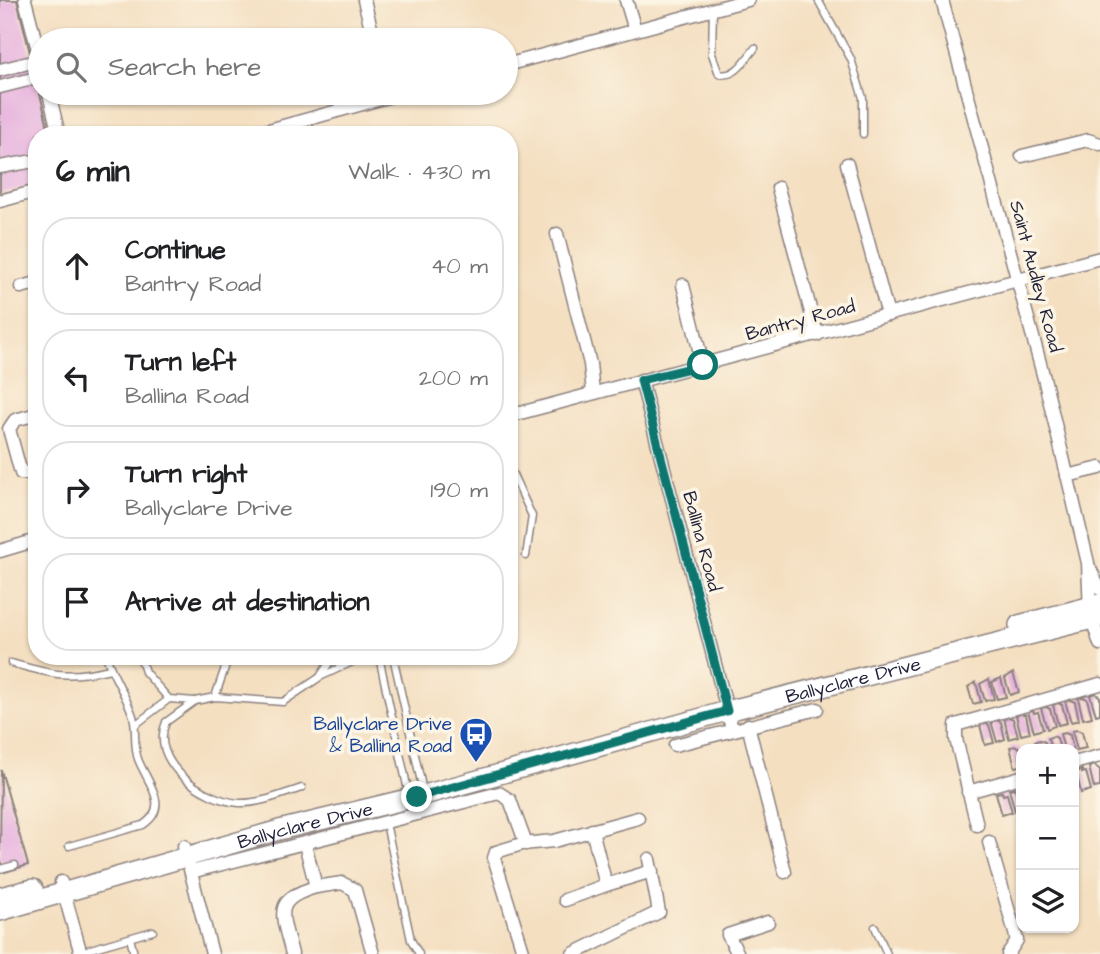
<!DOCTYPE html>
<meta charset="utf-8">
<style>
:root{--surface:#fff;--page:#f2f2f2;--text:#202124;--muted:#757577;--line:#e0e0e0}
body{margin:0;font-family:"Architects Daughter",sans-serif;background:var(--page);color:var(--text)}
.controls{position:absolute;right:21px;bottom:21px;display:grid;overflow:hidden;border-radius:14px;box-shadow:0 2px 5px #0004}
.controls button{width:63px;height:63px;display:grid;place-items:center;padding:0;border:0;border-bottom:2px solid var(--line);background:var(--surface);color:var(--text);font:35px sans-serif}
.stop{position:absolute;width:21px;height:21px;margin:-16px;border:5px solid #0f766e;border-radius:50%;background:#fff}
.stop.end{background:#0f766e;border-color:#fff;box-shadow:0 2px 7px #0008}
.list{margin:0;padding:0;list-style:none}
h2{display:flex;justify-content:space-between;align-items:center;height:91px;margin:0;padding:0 28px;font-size:30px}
h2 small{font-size:23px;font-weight:400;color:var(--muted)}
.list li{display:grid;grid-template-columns:46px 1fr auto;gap:21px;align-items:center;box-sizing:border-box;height:98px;margin:0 14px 14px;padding:0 14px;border:2px solid var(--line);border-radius:28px}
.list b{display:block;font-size:26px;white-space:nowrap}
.list p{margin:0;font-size:23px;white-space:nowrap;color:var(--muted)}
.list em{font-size:23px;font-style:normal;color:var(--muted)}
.icon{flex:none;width:38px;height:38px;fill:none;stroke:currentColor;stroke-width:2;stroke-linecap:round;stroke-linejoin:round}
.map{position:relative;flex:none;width:1100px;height:954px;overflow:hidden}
.search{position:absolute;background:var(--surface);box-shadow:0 2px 5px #0004;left:28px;top:28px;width:490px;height:77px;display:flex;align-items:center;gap:18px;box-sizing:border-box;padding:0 24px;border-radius:38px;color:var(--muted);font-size:26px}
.panel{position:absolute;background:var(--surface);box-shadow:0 2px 5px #0004;left:28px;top:126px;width:490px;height:539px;border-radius:28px}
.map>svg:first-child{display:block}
</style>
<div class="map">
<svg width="1100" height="954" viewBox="0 0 1100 954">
<rect width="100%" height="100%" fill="#fcf5e5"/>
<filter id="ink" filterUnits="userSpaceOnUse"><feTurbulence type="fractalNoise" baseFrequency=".0143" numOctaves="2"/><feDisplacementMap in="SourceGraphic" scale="14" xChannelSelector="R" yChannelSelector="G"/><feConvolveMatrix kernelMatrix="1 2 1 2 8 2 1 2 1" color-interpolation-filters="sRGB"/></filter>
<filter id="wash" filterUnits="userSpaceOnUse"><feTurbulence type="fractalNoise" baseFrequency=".00686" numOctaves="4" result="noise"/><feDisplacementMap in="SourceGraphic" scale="28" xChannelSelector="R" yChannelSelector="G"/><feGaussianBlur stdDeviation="1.57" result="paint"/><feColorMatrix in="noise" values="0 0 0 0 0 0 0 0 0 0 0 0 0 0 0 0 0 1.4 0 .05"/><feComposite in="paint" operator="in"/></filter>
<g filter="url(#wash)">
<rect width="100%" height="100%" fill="#f4dfc1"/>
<g id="blocks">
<g fill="#e4abde">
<polygon points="0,0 17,0 50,135 37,135 37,185 0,194"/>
<polygon points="1013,673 1019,692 1010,695 1005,678"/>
<polygon points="1001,678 1006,697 997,699 992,682"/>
<polygon points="989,679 994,699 985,701 980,684"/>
<polygon points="976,682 981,702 973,704 968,687"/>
<polygon points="1095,693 1100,697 1100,714 1096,715 1090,695"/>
<polygon points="1083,697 1087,699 1092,717 1083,719 1078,698"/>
<polygon points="1070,700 1075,702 1079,720 1071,722 1065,701"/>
<polygon points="1058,703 1062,705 1067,723 1058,725 1053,705"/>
<polygon points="1046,707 1050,709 1055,726 1047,729 1041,708"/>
<polygon points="1033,710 1034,713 1038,712 1043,729 1034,732 1028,711"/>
<polygon points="1021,713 1026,715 1030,733 1021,735 1016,715"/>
<polygon points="1009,717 1013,719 1018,736 1009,739 1004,718"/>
<polygon points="996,720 1001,722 1005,739 997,742 991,721"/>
<polygon points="984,723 989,725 994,743 985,745 980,725"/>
<polygon points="1077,730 1082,732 1086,748 1077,750 1072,731"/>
<polygon points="1065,733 1070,735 1073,749 1064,749 1060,734"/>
<polygon points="1053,736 1057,738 1060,749 1051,749 1048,738"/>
<polygon points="1040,740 1045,742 1047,749 1037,749 1035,741"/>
<polygon points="1016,746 1020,748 1021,766 1015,767 1010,747"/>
<polygon points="1094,765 1100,770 1100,787 1094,788 1089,767"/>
<polygon points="1,770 28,865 5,872 0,858"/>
<polygon points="1082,770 1082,773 1086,772 1091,790 1081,793 1076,772"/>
<polygon points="1015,788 1016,791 1020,790 1021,809 1015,811 1009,789"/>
<polygon points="1002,792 1003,795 1007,794 1012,812 1002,815 996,793"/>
</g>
</g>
</g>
<g filter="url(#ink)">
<use href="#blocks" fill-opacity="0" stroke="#8b807e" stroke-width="2"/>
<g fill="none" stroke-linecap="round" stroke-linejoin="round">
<defs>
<g id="lane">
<polyline points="818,0 851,59 863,98 863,134"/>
<path d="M713,9l-1,45 7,20c17,4 27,-15 36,-26"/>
<polyline points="509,466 532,516 526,556"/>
<polyline points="140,656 145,672 169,699 195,701"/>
<polyline points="393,656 423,791"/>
<polyline points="379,657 409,795"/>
<path d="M11,663c43,12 56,16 99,6"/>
<polyline points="321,675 334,656"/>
<polyline points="215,697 229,656"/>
<polyline points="135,725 169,699"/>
<path d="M302,788c-20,6 -42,16 -63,15 -36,-3 -90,-41 -73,-81l29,-21 20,-4 68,5 37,-25 45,-21"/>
<polyline points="386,823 411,940 419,954"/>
<path d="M69,846l74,-21c29,-19 3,-44 -5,-66 -5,-14 -1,-29 -5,-43 -7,-21 -20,-39 -27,-60"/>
<polyline points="0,869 15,865"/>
<polyline points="875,927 887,954"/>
<polyline points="130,938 134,954"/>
<polyline points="80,952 153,931"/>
</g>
<g id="street">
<polyline points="25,0 40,58"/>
<polyline points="364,0 374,40"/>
<polyline points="626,0 635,30"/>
<polyline points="942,0 1045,382 1088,563 1090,613 1100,644"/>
<polyline points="506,65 748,0"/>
<polyline points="0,70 40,60"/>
<polyline points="0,87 40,77"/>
<polyline points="49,93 59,135"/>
<polyline points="251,135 402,93"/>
<polyline points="1022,156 1088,140 1100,144"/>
<polyline points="847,164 888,315"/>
<polyline points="0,167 34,161"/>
<polyline points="778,188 817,335"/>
<polyline points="0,201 37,191"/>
<polyline points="557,234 590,364 593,393"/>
<polyline points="683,285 703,365"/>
<polyline points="21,287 37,283"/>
<polyline points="641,380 732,729"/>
<polyline points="37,414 15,420 9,429 21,473 37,473"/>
<polyline points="509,416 1100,258"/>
<polyline points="1067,476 1100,468"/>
<polyline points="0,551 37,540"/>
<polyline points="1089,567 1100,589"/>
<polyline points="748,725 785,872"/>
<polyline points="675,745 817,709"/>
<polyline points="1074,763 1100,756"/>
<polyline points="968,792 1021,777"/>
<polyline points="977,825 956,739 956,725 1100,684"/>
<polyline points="592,830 606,885 652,871"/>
<polyline points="989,842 1017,940 1008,954"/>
<polyline points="305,844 316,887 342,883 355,890 373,954"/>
<polyline points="184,846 212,954"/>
<polyline points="191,872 499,793 510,800 526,844"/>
<polyline points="61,882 81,954"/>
<polyline points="565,900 606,885"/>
<path d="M292,954c-9,-38 -22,-54 24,-67"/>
<polyline points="524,954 494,858 496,852 522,844 554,841 638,818"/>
<polyline points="573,954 659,912 649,859"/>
<polyline points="738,954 728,935 768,922"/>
</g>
<g id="secondary">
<polyline points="1019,625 1100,604"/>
<polyline points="0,897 33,889"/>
<path id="s1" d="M0,911l279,-81 145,-35 303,-84 373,-94"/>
</g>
</defs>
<use href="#lane" stroke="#8b807e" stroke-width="9"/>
<use href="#street" stroke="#8b807e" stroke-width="15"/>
<use href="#secondary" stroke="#8b807e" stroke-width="22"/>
<use href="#lane" stroke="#fff" stroke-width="6"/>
<use href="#street" stroke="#fff" stroke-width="12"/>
<use href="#secondary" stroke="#fff" stroke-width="19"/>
</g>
</g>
<g fill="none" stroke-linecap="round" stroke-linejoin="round" filter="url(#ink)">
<polyline stroke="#0f766e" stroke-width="9" points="417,797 727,711 641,380 703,365"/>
</g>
<defs>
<symbol id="bus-pin" viewBox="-11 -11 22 30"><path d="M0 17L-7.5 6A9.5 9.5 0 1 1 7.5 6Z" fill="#1a4fb4" stroke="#fcf5e5"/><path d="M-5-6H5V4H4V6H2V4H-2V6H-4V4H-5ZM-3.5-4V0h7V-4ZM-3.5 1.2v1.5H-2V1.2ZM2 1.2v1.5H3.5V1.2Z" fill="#fff"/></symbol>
</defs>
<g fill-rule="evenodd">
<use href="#bus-pin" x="457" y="715" width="38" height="52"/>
</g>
<g text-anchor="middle" stroke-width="7" stroke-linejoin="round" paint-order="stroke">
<g font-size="19" fill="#22223b" stroke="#fcf5e5">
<text transform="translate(1037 276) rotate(75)" y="7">Saint Audley Road</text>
<text transform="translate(800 319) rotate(-15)" y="7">Bantry Road</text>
<text transform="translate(703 541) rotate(75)" y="7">Ballina Road</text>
<text dy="7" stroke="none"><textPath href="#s1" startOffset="884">Ballyclare Drive</textPath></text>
<text dy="7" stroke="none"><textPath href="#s1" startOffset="317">Ballyclare Drive</textPath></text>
</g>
<g font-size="19" fill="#164399" stroke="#fcf5e5" text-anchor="end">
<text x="452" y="730">Ballyclare Drive<tspan x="452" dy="22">&amp; Ballina Road</tspan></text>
</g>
</g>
</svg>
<div class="controls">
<button>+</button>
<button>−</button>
<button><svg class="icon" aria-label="layers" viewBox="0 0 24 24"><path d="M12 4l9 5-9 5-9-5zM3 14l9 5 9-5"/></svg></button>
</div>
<div class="stop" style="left:703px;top:365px"></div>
<div class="stop end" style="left:417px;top:797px"></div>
<div class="search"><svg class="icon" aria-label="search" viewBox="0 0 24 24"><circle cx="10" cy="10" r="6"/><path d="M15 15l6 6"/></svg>Search here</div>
<section class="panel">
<h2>6 min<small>Walk · 430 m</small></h2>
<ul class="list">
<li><svg class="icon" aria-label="ahead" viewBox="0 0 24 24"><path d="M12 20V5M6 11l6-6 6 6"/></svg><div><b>Continue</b><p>Bantry Road</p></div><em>40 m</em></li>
<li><svg class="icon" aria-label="left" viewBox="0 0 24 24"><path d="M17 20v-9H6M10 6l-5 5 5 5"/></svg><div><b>Turn left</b><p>Ballina Road</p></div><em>200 m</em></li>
<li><svg class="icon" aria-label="right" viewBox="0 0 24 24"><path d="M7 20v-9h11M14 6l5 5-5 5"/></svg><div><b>Turn right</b><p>Ballyclare Drive</p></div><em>190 m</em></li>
<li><svg class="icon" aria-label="arrive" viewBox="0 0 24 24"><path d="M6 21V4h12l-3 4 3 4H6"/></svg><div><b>Arrive at destination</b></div></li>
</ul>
</section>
</div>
